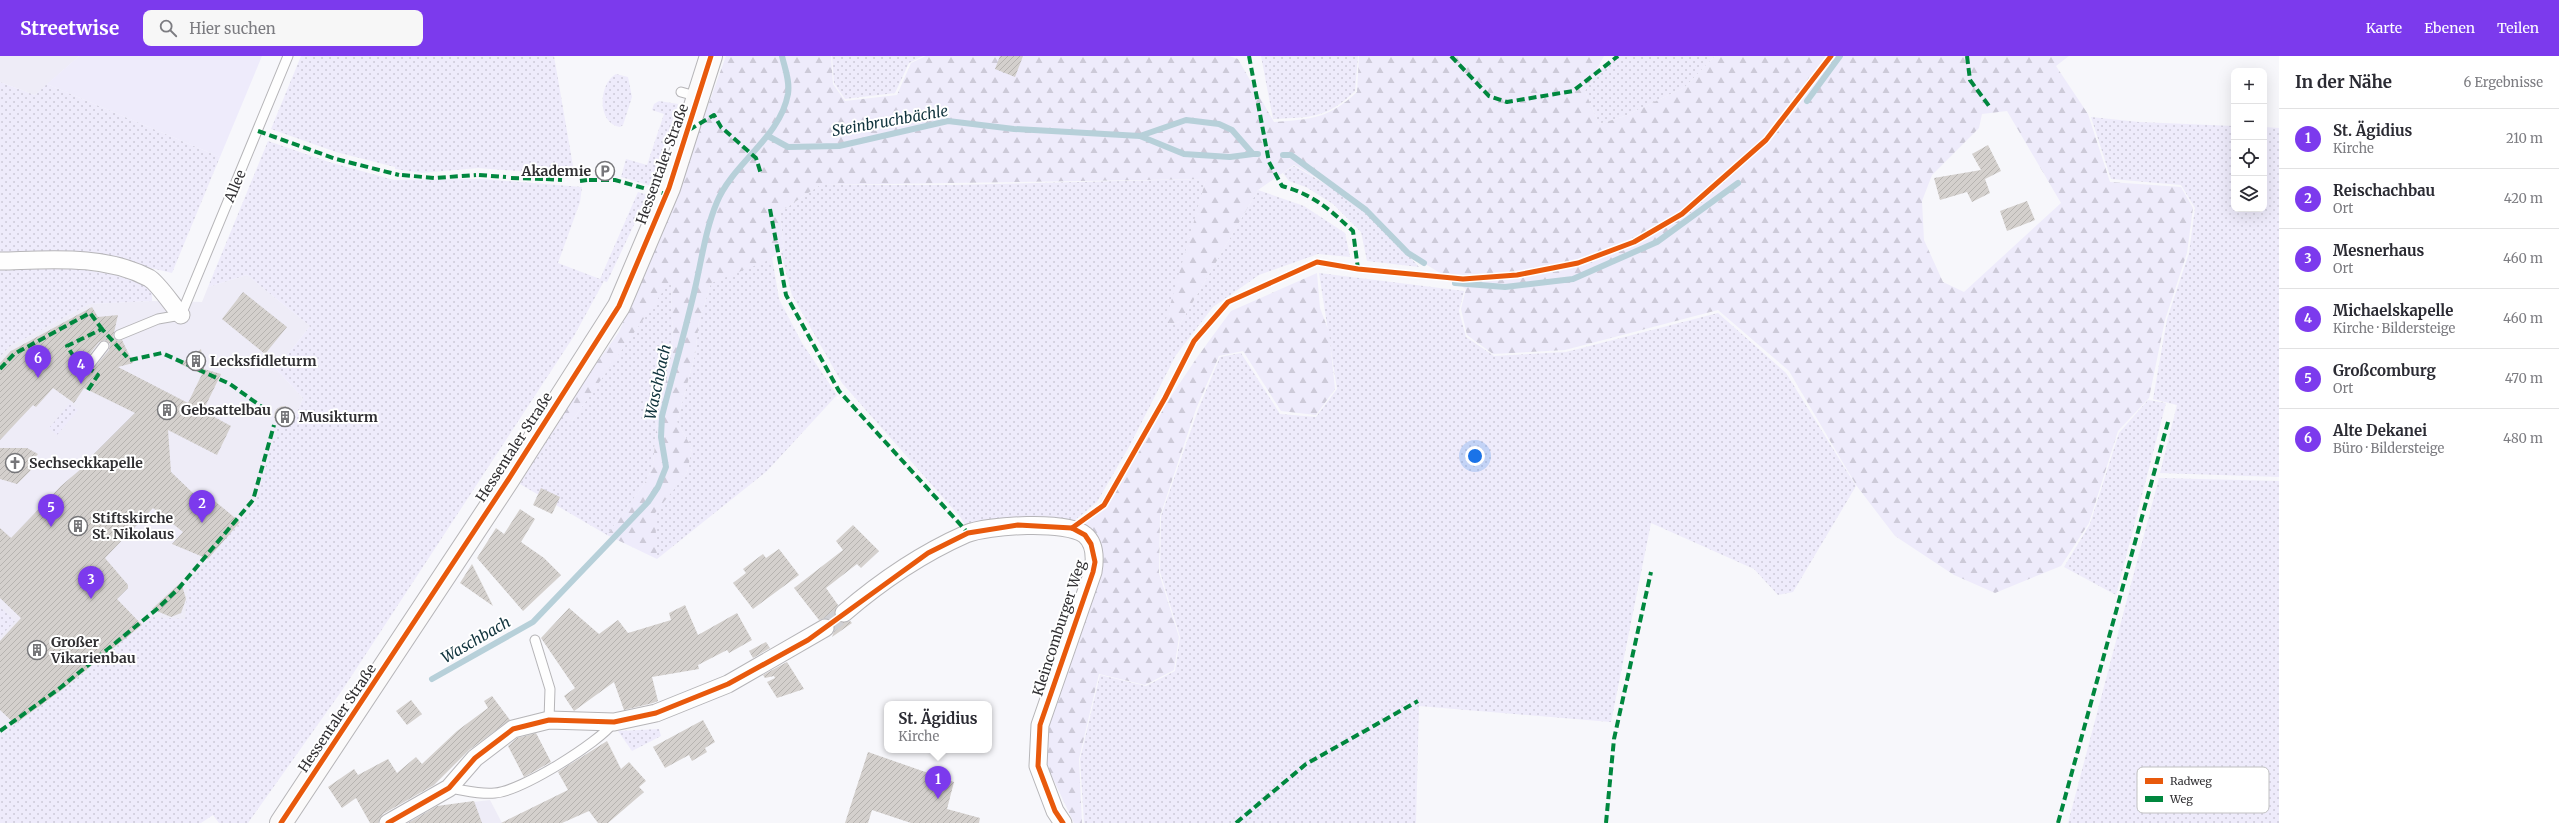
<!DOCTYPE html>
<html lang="de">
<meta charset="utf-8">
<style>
:root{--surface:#fff;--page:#f7f7f7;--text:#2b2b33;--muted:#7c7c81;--line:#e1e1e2;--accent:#7c3aed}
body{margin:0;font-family:Merriweather,serif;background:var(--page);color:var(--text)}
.controls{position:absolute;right:12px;top:12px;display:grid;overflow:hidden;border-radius:8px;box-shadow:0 4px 16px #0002}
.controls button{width:36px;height:36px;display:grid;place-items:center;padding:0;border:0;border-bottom:1px solid var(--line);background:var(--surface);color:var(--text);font:20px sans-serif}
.you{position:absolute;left:1475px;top:400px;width:14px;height:14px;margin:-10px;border:3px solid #fff;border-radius:50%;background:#1a73e8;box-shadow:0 0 0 6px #1a73e833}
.badge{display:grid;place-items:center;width:26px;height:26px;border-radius:50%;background:var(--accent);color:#fff;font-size:13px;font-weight:700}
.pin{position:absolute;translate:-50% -33px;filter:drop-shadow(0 1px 2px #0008)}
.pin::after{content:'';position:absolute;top:21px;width:14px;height:12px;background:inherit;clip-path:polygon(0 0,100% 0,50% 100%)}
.popup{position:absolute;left:884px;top:645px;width:108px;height:52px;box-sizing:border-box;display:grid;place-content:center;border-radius:8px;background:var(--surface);filter:drop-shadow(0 1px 3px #0005);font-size:13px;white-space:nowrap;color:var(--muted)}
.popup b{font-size:15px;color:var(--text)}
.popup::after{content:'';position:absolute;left:50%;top:100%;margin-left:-8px;border:8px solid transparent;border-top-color:var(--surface)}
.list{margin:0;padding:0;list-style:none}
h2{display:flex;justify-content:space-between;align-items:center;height:52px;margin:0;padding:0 16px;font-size:17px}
h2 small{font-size:13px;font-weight:400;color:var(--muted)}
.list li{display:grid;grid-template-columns:26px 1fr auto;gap:12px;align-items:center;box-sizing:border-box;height:60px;padding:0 16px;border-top:1px solid var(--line)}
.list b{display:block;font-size:15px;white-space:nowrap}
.list p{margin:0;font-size:13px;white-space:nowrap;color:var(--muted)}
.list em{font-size:13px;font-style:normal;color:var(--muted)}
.icon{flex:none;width:22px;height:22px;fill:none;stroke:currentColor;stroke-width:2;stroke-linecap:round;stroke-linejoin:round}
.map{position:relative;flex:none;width:2279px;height:767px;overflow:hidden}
header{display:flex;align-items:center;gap:24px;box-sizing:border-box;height:56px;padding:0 20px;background:var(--accent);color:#fff}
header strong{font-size:19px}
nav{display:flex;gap:22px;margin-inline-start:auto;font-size:14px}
.search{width:280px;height:36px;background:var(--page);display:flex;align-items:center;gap:10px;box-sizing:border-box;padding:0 14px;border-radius:8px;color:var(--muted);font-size:15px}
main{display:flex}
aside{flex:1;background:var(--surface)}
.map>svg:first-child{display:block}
</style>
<header>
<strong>Streetwise</strong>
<div class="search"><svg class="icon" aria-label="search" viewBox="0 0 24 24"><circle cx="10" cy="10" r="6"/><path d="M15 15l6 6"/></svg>Hier suchen</div>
<nav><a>Karte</a><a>Ebenen</a><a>Teilen</a></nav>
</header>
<main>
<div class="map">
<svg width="2279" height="767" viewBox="0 0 2279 767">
<defs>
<pattern id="grass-dots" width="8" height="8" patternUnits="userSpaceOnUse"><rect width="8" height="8" fill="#eeebfb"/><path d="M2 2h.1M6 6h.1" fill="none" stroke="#cdcad8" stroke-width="1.8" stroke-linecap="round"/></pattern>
<pattern id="forest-firs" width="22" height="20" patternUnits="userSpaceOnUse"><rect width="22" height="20" fill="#eeebfb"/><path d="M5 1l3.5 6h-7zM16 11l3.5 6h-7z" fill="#cdcad8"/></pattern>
<pattern id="building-hatch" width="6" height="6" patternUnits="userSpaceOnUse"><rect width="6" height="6" fill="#d4d0cd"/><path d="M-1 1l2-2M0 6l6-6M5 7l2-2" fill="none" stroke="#b6b3b0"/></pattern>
</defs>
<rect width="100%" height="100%" fill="#f7f7fb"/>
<g fill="#eeecf7">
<polygon points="0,0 79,0 35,39 0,26"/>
<polygon points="247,219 310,270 276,313 303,342 292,368 286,371 278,369 255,448 188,527 186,563 60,636 0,679 0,301 9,291 90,248 152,245 202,246 208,231"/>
<polygon points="490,744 502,767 402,767 440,750"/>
</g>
<g fill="url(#grass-dots)">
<polygon points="301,0 554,0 573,110 572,119 478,112 422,117 395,113 395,111 336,96 271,73"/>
<polygon points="832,0 923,0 909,7 895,37 845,43 834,27"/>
<path d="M1261,0h97l-3,35c-29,28 -44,26 -82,28z"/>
<polygon points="1618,0 1715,0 1685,31 1625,60 1599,68 1585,35 1595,18"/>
<path d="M616,18l12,3 4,20 -9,28 -3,2c-23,-3 -22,-43 -4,-53z"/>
<polygon points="0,26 35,39 47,28 220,101 172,217 126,206 0,200"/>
<polygon points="659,45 678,48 651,130 621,121 626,103 647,109 664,58 652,54 654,48"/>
<polygon points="2091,61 2139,66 2234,70 2234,153 2264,153 2264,71 2279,72 2279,421 2160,417 2177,349 2153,343 2167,263 2189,197 2195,152 2181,129 2111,123"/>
<polygon points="268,85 329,106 394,124 482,123 582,131 580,146 558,207 600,223 638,136 648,139 607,226 604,225 574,280 343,633 248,767 219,767 213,759 201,767 0,767 0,679 60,636 151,561 185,563 188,527 255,448 278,368 286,371 292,368 303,342 276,313 310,270 247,219 208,231"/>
<polygon points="1294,110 1343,138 1380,169 1419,211 1367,205 1361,176 1333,148 1306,131 1289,125 1283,117"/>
<polygon points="1206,123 1166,267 1180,268 1258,134 1304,150 1345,177 1350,201 1318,198 1259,219 1213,251 1176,299 1130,389 1097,446 1074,465 1036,461 971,471 965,469 961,462 842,327 792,239 781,197 784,192 780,156 820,129 953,129"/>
<polygon points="772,201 779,243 802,287 837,339 767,415 657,503 654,457 687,417 692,392 677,366 695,299 699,266 711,227"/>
<polygon points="0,211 76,212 115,219 152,230 152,245 90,248 9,291 0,301"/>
<polygon points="1319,217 1464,235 1459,255 1466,281 1494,300 1566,296 1718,257 1786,317 1856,430 1793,536 1778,539 1754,513 1651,467 1611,666 1419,650 1416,767 1084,767 1080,703 1100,619 1146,630 1175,615 1180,581 1160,516 1161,460 1198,354 1220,301 1241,297 1280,358 1316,361 1337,333"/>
<polygon points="671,223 673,295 657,364 653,409 645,427 607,479 520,428 560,358 572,365"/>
<polygon points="2148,344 2166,347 2116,539 2064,511 2090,468 2119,377"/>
<polygon points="70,347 78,354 57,379 49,372"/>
<polygon points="2159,422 2279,425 2279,767 2068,767"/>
<polygon points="0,551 15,565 0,581"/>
<polygon points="659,673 661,680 632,695 618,675"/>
</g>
<g fill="url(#forest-firs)" fill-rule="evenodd">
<path d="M726,0h105l2,28 12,17 52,-6 14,-32 15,-7h303l9,3 36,63c38,-3 54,-3 83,-30l2,-36h245l-19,35 14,33 26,-8 60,-29 30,-31h354l-13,10 32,48 22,68 71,5 12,21 -6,45 -22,67 -16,78 -31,33 -29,92 -28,43 -66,27 -41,-18 -59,-39 -39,-51 -67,-114 -71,-61 -153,40 -72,4 -26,-19 -6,-26 5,-20 -52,-32 -71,-64 -49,-28 -36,25 -78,134 -15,-1 41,-144 -386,6 -40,27 4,36 -15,12 -58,23 -12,39 -4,33 -18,67 15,26 -5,25 -32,40 2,46 -50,-24 38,-52 8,-18 4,-45 16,-69 -2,-71 -99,141 -12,-7 59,-82 42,-97zM2007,55l54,92 -97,89 -21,-10 -19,-42 -2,-39 10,-26 47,-47 3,-14z"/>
<polygon points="1317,217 1320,252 1329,276 1335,333 1316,359 1281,355 1243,295 1219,300 1196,353 1160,460 1159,517 1179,581 1174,614 1145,629 1099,618 1079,703 1082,767 1074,767 1046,708 1049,664 1100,514 1082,473 1198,300 1231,255"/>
</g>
<polygon fill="#eeebfb" points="79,0 262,0 220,101 47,28"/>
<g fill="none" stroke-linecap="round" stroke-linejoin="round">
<g stroke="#b7d0d9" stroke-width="6">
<polyline points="1807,45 1840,0"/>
<polyline points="768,80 788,91 839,90 948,65 1014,73 1140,80 1186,64 1219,68 1232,74 1253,98 1258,98"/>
<polyline points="1140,80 1184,98 1230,101 1253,98"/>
<polyline points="1283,99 1291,99 1366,154 1408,197 1424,207"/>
<polyline points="1455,227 1505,231 1573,223 1657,186 1738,127"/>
<path d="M432,623l101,-57 115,-120 10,-15 8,-20 -5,-30 1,-21c11,-44 24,-87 34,-132 6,-27 10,-56 21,-82 16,-39 63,-64 71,-108 2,-13 -3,-25 -6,-38"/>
</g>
</g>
<g fill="url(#building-hatch)" fill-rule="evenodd">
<polygon points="1000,0 1023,0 1015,21 995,13"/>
<polygon points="1988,89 2001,115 1985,123 1990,137 1972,146 1967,136 1940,144 1934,122 1981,114 1972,98"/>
<polygon points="2027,145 2035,164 2007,175 2000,155"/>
<polygon points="243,236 287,271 265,298 222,263"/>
<path d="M92,251l6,10 20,-2 -5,22 5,4 4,-1 11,23 -15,4 70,36 14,-29 -22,-10 21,-15 3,20 17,5 -18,37 28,15 -14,29 -49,-25 3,42 24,23 2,-2 5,4 3,-4 35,29 -32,37 -36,-15 11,-12 -30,-24 -48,50 23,27v3l-11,11 25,26 -83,67 -44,32 -15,-14v-69l21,-23 -21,-20v-70l11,10 50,-52 28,-24 -2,-1 48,-48 -51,-25 -10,15 -21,-15 -17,19 -3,-2 -33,35v-77l11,-12zM105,284l5,4 -1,6 -15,18 -7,1 -3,-3 1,-6 14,-18z"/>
<circle cx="284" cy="360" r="10"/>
<polygon points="0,392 27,392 38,398 30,407 31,414 17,428 0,423"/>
<polygon points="541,432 560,441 552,458 533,449"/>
<polygon points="520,453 535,463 521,486 544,502 561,519 523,555 477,502 496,472 504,478"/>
<polygon points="853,469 879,495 861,512 857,508 826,532 838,549 835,554 836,563 841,566 850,565 852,567 832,581 835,572 833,567 825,562 819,564 794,532 843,494 836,485"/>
<polygon points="779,493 799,519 753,553 733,527 746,517 743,513 763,498 766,502"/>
<polygon points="472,508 493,550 460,527"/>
<polygon points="181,526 186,543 181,557 171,561 152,553"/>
<polygon points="685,549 698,579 737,557 752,584 729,597 727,594 698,609 699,613 652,621 658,645 653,647 624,654 614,626 574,655 564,640 575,632 541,582 569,552 599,578 618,564 628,577 671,564 669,557"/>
<polygon points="766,586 770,592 753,602 749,595"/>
<polygon points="787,606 804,633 777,642 767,626 775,622 774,620 765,622 763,619"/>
<polygon points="492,640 510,664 469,694 434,729 383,758 378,767 370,767 356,742 342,752 328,731 354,713 358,719 388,703 397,717 416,701 422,708 457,675 488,652 484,645"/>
<polygon points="411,644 422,658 407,669 396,655"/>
<polygon points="703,664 715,686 705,692 707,696 692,705 689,699 665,712 653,691"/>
<polygon points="536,677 551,706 524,721 508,690 517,682"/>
<polygon points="607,685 621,713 629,706 646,725 639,731 644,736 608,767 598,767 589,755 562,767 501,767 568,734 558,716"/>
<polygon points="868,696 954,726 947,753 980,762 979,767 911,767 872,754 868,767 845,767"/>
<polygon points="474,745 482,767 408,767 437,750"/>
</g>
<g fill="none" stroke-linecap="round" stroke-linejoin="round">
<polyline stroke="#cfcfd3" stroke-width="17" stroke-dasharray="17 8" stroke-linecap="butt" points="825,572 844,557"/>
<defs>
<g id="lane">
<polyline points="681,36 699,41"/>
<polyline points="119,279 158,263 181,259 288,0"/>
<polyline points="90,308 104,290"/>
<polyline points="535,584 550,633 549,664"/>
<path d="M449,732c15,2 32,7 46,5 26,-2 104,-50 119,-71"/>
</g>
<g id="street">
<path d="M0,205c49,-1 103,-7 149,17 9,5 24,28 32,37"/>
<path d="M844,557c36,-31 79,-60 122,-79 21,-9 102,-14 119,1 11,9 10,25 8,37l-53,153 -2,41 17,45 8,12"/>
<polyline points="388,767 449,732 475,702 513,673 549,664 614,666 656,657 728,628 825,572"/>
</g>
<polyline id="secondary" points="281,767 508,424 619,250 669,132 711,0"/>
</defs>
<use href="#lane" stroke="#b6b5b8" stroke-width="11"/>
<use href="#street" stroke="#b6b5b8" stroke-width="19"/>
<use href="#secondary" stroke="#b6b5b8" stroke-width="24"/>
<use href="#lane" stroke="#fefefe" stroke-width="9"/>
<use href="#street" stroke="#fefefe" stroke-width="17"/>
<use href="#secondary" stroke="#fbfafa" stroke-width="22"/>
<g stroke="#00873e" stroke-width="4" stroke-dasharray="8 4" stroke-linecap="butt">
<path d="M1249,0l20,106 13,24c32,9 47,23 71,45l5,38"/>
<polyline points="1451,0 1489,40 1507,46 1573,35 1618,0"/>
<polyline points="1967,0 1970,24 1989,50"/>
<polyline points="689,74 714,59 721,71 756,102 761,118"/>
<polyline points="258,75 336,103 399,119"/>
<polyline points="402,119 434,122 476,119"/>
<polyline points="479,119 506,121"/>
<polyline points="511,122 545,123"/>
<polyline points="546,123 562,124"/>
<polyline points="589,124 615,124 647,133"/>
<polyline points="580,125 587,124"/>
<polyline points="650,134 666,138"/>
<polyline points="770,153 786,239 839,335 968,477"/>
<polyline points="130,304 162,297 230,328 269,356"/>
<polyline points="0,313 14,298 90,257 102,273"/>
<polyline points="88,334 98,319 74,301 67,290 102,273 127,301"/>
<polyline points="0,675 60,632 157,553 179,532 253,444 274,369"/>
<polyline points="1236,767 1306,708 1418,645"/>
<polyline points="1606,767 1614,683 1651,516"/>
<polyline points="2058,767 2168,366"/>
</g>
<defs>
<g id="cycleway">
<polyline points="1072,472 1104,449 1165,342 1194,285 1228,246 1317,206 1358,213 1463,223 1517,219 1578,207 1634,186 1682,158 1766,84 1831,0"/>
<polyline points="281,767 508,424 619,250 669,132 711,0"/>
<polyline points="388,767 449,732 475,702 513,673 549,664 614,666 656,657 728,628 808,584 928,497 968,477 1018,469 1072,472 1085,479 1091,488 1095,506 1093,516 1040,669 1038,710 1055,755 1063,767"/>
</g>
</defs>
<use href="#cycleway" stroke="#fff" stroke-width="8"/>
<use href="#cycleway" stroke="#e8590c" stroke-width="5"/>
</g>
<defs>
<symbol id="parking-ring" viewBox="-11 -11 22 22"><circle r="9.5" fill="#fff" stroke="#767679" stroke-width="1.5"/><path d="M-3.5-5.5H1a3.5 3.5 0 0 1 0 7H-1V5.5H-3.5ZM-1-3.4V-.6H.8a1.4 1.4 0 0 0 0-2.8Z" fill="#767679"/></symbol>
<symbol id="building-ring" viewBox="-11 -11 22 22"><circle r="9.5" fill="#fff" stroke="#767679" stroke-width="1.5"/><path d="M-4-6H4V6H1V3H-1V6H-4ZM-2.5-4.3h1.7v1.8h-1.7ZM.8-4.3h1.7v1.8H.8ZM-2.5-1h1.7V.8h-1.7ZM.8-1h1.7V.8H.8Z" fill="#767679"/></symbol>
<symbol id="church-ring" viewBox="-11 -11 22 22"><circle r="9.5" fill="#fff" stroke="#767679" stroke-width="1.5"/><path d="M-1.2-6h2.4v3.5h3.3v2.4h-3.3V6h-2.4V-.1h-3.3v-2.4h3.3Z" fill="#767679"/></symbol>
</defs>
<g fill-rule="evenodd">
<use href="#parking-ring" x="594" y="104" width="22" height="22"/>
<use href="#building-ring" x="185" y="294" width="22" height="22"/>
<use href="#building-ring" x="156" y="343" width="22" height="22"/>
<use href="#building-ring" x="274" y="350" width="22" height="22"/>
<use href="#church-ring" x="4" y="396" width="22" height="22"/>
<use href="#building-ring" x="67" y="459" width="22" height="22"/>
<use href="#building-ring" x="26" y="583" width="22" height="22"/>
</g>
<g text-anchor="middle" stroke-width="4" stroke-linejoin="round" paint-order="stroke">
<g font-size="14" fill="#313033" stroke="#fff">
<text transform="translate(662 108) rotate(-70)" y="5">Hessentaler Straße</text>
<text transform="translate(235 130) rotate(-67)" y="5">Allee</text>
<text transform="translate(514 391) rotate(-57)" y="5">Hessentaler Straße</text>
<text transform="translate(1059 572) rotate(-72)" y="5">Kleincomburger Weg</text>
<text transform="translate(337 662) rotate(-56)" y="5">Hessentaler Straße</text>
</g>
<g font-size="14" font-weight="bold" fill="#313033" stroke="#fff" text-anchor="start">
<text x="591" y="120" text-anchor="end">Akademie</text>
<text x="210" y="310">Lecksfidleturm</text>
<text x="181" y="359">Gebsattelbau</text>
<text x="299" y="366">Musikturm</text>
<text x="29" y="412">Sechseckkapelle</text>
<text x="92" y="467">Stiftskirche<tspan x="92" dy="16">St. Nikolaus</tspan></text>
<text x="51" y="591">Großer<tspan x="51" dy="16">Vikarienbau</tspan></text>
</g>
<g font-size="15" font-style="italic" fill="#10333d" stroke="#fff">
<text transform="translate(890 65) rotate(-10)" y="5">Steinbruchbächle</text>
<text transform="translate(658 326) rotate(-78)" y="5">Waschbach</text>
<text transform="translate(476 584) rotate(-30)" y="5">Waschbach</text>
</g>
</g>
<rect x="2137" y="711" width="132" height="46" rx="6" fill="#fff" stroke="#c1c1c2" stroke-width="1"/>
<rect x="2145" y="722" width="18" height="6" fill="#e8590c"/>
<rect x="2145" y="740" width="18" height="6" fill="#00873e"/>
<g font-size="11" fill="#313033">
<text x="2170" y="729">Radweg</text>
<text x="2170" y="747">Weg</text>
</g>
</svg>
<div class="controls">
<button>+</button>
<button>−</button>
<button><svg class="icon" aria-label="locate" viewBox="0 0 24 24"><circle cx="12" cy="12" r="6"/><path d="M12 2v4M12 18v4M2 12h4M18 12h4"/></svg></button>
<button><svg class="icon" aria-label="layers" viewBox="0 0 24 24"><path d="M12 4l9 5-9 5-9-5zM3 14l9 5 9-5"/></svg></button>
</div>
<div class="you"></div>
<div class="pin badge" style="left:938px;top:743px">1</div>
<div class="popup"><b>St. Ägidius</b>Kirche</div>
<div class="pin badge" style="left:202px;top:467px">2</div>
<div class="pin badge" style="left:91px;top:543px">3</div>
<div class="pin badge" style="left:81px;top:328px">4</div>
<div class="pin badge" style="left:51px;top:471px">5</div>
<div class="pin badge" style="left:38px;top:322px">6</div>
</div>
<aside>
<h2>In der Nähe<small>6 Ergebnisse</small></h2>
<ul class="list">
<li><span class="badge">1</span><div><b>St. Ägidius</b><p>Kirche</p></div><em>210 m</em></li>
<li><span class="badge">2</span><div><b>Reischachbau</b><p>Ort</p></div><em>420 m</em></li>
<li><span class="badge">3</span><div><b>Mesnerhaus</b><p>Ort</p></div><em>460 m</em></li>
<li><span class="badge">4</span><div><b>Michaelskapelle</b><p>Kirche · Bildersteige</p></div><em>460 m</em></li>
<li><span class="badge">5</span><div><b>Großcomburg</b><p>Ort</p></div><em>470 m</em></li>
<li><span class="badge">6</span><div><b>Alte Dekanei</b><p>Büro · Bildersteige</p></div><em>480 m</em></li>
</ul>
</aside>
</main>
